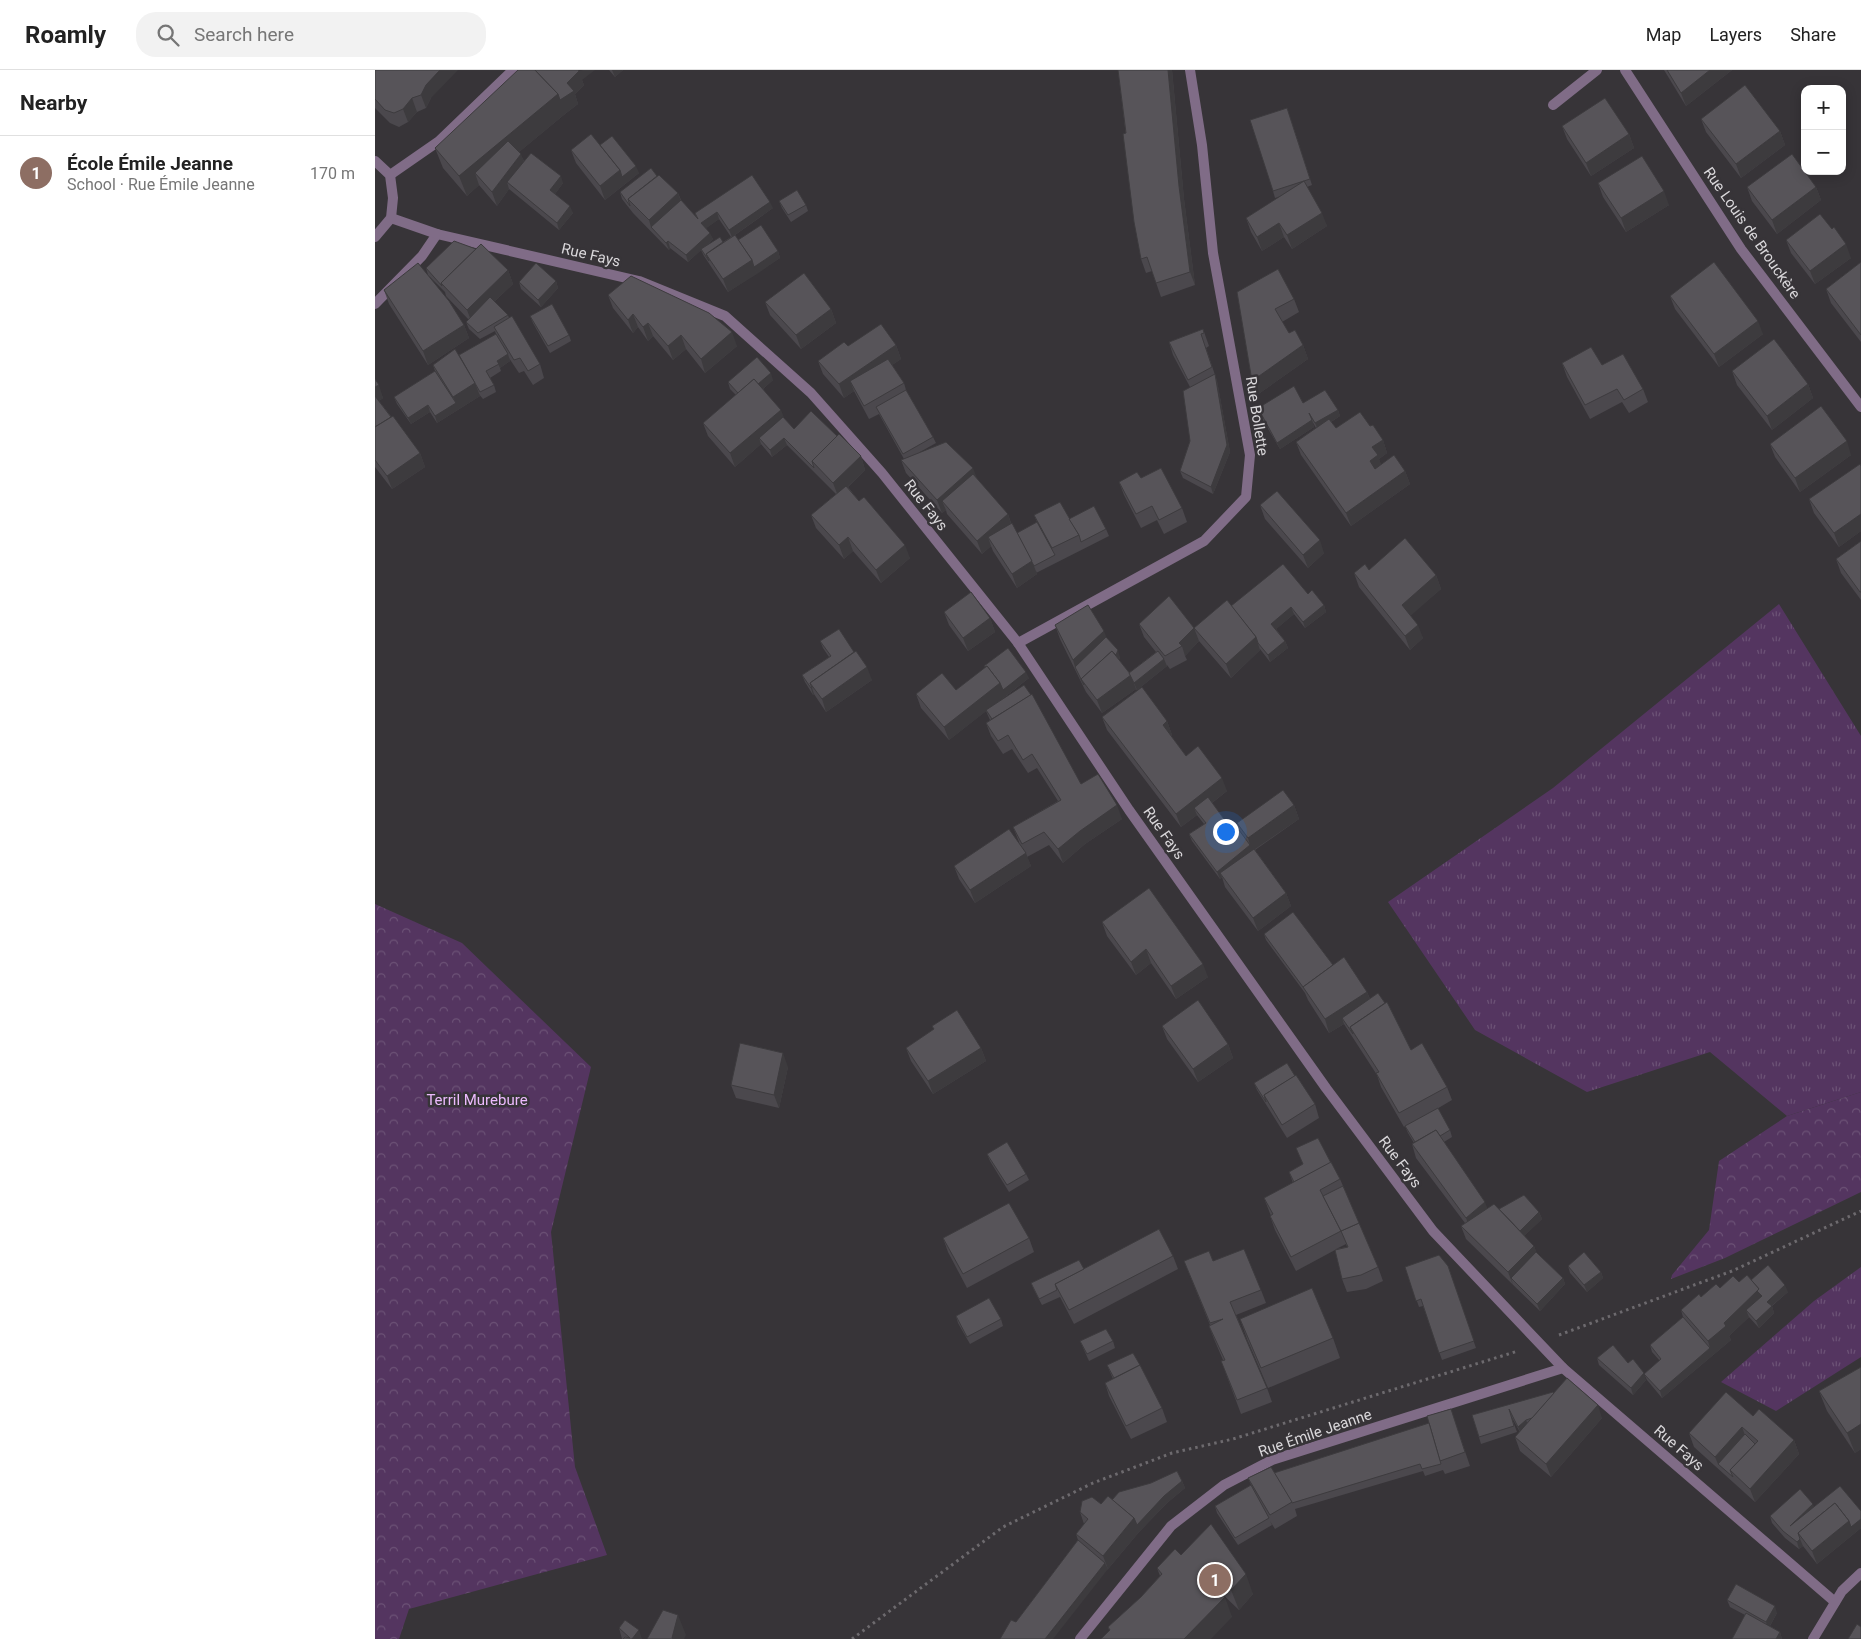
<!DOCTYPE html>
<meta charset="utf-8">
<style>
:root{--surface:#fff;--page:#f2f2f2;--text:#222;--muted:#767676;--line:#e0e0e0;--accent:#7c3aed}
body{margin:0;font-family:Roboto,sans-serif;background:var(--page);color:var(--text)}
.controls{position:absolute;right:15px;top:15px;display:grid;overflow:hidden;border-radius:10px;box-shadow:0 2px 12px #0003}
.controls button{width:45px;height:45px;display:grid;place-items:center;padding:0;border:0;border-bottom:1px solid var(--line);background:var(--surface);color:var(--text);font:25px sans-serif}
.you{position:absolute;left:850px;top:761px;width:18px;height:18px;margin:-12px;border:4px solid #fff;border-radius:50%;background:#1a73e8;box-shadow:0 0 0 8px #1a73e833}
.badge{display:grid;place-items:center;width:32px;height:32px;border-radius:50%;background:var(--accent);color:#fff;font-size:16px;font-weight:700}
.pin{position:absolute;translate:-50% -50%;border:2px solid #fff;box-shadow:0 1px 5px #0006}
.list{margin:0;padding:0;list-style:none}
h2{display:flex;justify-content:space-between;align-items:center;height:65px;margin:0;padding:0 20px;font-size:21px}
h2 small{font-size:16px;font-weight:400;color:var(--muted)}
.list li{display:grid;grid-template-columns:32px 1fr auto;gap:15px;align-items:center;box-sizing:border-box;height:75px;padding:0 20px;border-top:1px solid var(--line)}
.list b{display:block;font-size:19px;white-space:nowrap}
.list p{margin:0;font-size:16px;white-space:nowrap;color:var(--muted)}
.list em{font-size:16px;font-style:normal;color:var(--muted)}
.icon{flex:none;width:28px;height:28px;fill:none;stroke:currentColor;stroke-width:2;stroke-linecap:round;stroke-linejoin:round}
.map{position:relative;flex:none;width:1486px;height:1569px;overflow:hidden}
header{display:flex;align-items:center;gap:30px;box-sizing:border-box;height:70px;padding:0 25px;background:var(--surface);border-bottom:1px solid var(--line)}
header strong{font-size:24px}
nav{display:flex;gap:28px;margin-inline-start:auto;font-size:18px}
.search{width:350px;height:45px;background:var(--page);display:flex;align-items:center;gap:12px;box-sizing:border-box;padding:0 18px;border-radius:20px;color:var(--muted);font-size:19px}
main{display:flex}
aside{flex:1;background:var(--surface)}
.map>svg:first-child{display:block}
</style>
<header>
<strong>Roamly</strong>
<div class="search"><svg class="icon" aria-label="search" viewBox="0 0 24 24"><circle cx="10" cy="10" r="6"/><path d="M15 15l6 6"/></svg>Search here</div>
<nav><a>Map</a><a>Layers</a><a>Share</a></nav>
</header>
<main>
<aside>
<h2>Nearby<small></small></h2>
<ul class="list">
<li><span class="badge" style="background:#8d6e63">1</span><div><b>École Émile Jeanne</b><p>School · Rue Émile Jeanne</p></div><em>170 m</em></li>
</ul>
</aside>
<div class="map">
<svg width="1486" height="1569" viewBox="0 0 1486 1569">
<defs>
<pattern id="grass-tufts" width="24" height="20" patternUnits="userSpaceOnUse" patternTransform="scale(1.25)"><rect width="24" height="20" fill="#543560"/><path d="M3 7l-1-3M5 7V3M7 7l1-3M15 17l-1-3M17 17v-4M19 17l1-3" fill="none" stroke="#6c5276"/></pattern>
<pattern id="forest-crowns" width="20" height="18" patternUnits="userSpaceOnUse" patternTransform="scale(1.25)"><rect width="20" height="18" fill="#543560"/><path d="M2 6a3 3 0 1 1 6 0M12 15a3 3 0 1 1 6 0" fill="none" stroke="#6c5276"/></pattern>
</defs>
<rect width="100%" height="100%" fill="#373438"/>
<g fill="url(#grass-tufts)">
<polygon points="1404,534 1486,666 1486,1022 1412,1046 1335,982 1212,1022 1100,960 1013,832 1178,718"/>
<polygon points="1486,1197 1486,1287 1401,1341 1346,1312 1439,1231"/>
</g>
<g fill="url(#forest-crowns)">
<polygon points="0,834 87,873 216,997 176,1162 200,1397 232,1485 34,1539 24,1569 0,1569"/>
<polygon points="1486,1022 1486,1122 1350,1188 1296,1209 1297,1205 1334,1160 1344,1091 1412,1046"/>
</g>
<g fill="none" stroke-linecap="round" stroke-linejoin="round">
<g stroke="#6d6a6e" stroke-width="3" stroke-dasharray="2.5 4" stroke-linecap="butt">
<polyline points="1184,1265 1357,1201 1486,1141"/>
<polyline points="477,1569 628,1457 718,1413 797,1383 858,1369 1143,1281"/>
</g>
<polyline stroke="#806c87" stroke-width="10" points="0,234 47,186 62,164"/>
<g stroke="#806c87" stroke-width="10">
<polyline points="1250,0 1366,179 1486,337"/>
<polyline points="1178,35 1222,0"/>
<polyline points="16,148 62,164 264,211 350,246 436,323 507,403 643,573 754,740 951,1018 1058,1161 1188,1298 1460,1532"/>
<polyline points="643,573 829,471 871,427 875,385 838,183 827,75 815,0"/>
<polyline points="705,1569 796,1456 849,1415 897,1390 1188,1298"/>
<polyline points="1438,1569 1467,1521 1486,1503"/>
</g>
<g stroke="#806c87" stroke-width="10">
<polyline points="0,91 15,105 18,128 16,148 0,167"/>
<polyline points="15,105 64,71 138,0"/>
</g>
</g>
<g fill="#4b484d" fill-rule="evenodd">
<polygon points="0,0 56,28 51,38 42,42 33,52 24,57 15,53 0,38"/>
<polygon points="234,0 248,0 240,7"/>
<polygon points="743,0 797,0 809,129 820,215 786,227 777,201 771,203 766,189"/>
<polygon points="1289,0 1357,0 1311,36"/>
<polygon points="207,10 209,15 200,24 203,34 190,44 144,82 149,91 188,113 180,124 198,143 184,160 134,119 122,136 104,115 92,126 68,98 60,78"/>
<polygon points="912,38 937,115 932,117 952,156 917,179 909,167 887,181 876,162 871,148 906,126 900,128 898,121"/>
<polygon points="1326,49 1405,61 1410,75 1366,108 1331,62"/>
<polygon points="1187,56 1254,64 1259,78 1216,106 1192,69"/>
<polygon points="225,75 264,103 230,130 201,93 196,80"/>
<path d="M282,106l21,17 3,7 15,17 -1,-4 78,-5 -38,27 3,5 40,11 2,7 -52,34 -24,-36 -3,-6 -13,12 -18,-14 -1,2 -36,-37 -11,-14 -2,-7zM344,149l12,18 -8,5 -18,5 8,-8 -7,-11z"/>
<polygon points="1223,113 1294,135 1251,162 1228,127"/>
<polygon points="1372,117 1441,117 1446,130 1402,164 1377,131"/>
<polygon points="404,131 431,135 433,141 416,152 407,138"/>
<polygon points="1411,170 1476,188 1440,214 1416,183"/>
<polygon points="1486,192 1486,272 1456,233 1451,219"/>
<polygon points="51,198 133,200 138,214 119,232 133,245 134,248 165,294 169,308 158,315 149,301 144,303 134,288 135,291 125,298 126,301 115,308 119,315 121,322 108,329 103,323 105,326 62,353 55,342 36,354 22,334 19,327 60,301 58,295 84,285 121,264 120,261 105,269 94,259 91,252 94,250 71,226 70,222 53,205 89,255 94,268 53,295 14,234 9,220 53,205"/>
<polygon points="181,211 183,218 166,237 146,219 144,212"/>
<polygon points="862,222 919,229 924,242 907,252 914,263 928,275 933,289 882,325 877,311"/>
<polygon points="233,225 362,276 330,303 311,279 298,290 278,266 273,271 263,257 258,263 238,238"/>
<polygon points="1295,226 1388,264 1344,297 1300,239"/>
<polygon points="390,232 456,239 461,253 426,279 395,245"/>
<polygon points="155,246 194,265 196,271 175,283 158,253"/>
<polygon points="828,259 834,276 831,278 842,311 855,382 838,424 808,408 805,401 815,371 815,317 798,285 794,272"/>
<polygon points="521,275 526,289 517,295 529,313 531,320 558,367 561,373 545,382 601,408 633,444 636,453 642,464 662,452 659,445 694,449 731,459 734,466 661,503 661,501 662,504 642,518 618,481 616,476 607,484 572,444 571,440 567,443 531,403 526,390 529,389 504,344 494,349 479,321 469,328 448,304 443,291 473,276"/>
<polygon points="1187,293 1227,295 1268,319 1273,332 1254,343 1247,332 1215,349 1192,307"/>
<polygon points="1357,301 1433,314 1438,328 1397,360 1362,315"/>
<polygon points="0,309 8,328 4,331 45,383 50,397 17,419 0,397"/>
<polygon points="398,310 388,319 408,347 419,359 462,366 486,386 490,400 473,417 484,431 535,488 506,513 478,481 469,489 441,458 436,445 461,424 412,375 397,387 386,374 360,397 333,366 328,353 361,325 355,319 353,312"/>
<polygon points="928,333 963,340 965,346 956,352 961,358 995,356 1008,370 1012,383 1004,389 1006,395 1030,401 1035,414 976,456 926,385 921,372 941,358 937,351 939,357 905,379 885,345 883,338"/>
<polygon points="1395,374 1476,385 1425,422 1400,387"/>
<polygon points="1486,396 1486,461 1464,477 1439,443 1434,429"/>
<polygon points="766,408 807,438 812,452 789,464 782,450 766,458 749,425 744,412"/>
<polygon points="885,435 949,483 933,498 890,449"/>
<polygon points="1486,471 1486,530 1466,503 1461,489"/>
<polygon points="994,500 1061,505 1066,519 1035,545 1048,568 1035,580 984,517 979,503"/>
<polygon points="933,524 949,535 951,542 930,558 919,544 901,559 910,571 913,578 895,592 885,579 885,580 856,608 824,571 810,586 812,590 795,599 792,595 792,596 762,620 760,618 761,619 727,643 711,622 685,569 680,555 745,587 744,590 754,603 781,582 769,567 764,554 819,558 856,536"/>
<polygon points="569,542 615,548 620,562 593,581 574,555"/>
<polygon points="445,571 497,610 451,642 439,624 438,625 430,612 427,605 454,587 448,578"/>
<polygon points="610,598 654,608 626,630 706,714 747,749 710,774 688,793 674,775 652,787 656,796 600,833 584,809 579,796 644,772 638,757 683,731 662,698 653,703 637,679 628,684 616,666 611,653 615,650 611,641 574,670 546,638 541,624 581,620"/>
<polygon points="727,647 792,651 797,665 796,666 811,686 852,721 837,733 859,763 864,760 862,753 919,735 924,749 880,780 911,823 916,836 883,861 850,817 847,807 845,809 817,771 814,764 829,754 822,745 806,757 732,660"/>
<polygon points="727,852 833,907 801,929 776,893 761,905 732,866"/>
<polygon points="889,864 958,895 992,922 995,929 1036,980 1072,1017 1077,1030 1060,1040 1075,1060 1077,1067 1069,1072 1112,1138 1164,1142 1167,1149 1149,1166 1159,1176 1161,1182 1188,1208 1190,1214 1165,1241 1091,1169 1086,1156 1090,1153 1041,1088 1037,1074 1039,1073 1033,1063 1030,1056 1029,1057 1006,1017 1002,1005 969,954 954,963 933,930 930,923 891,870"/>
<polygon points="557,956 606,978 611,991 558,1024 536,991 531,978 559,960"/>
<polygon points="787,956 853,974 858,988 823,1012 792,969"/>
<polygon points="413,997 404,1038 361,1028 356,1015"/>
<polygon points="920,1006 940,1034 944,1048 912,1068 882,1020 879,1013"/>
<path d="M921,1078l35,15 9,16 38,88 5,14 -17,8 -19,3 -5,-13 -7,-29 -39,21 -21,-41 -5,-14h1l-7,-18 29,-15 -4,-11 14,-8zM971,1174l1,3 -11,2z"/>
<polygon points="612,1084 651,1104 654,1110 634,1122 615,1091"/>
<polygon points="568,1168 654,1168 659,1182 592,1218 573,1182"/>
<polygon points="798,1186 803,1199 699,1254 685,1227 667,1235 659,1220 656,1213 709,1199"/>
<polygon points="809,1191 838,1191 886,1220 891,1233 861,1245 892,1318 897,1332 866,1344 851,1304 848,1290 839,1269 834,1256 835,1255"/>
<polygon points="1073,1196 1101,1278 1067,1290 1048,1236 1044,1237 1030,1197"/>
<polygon points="1193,1196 1226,1202 1228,1208 1212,1222 1195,1203"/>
<polygon points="1376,1210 1413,1222 1397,1236 1399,1243 1384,1258 1374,1247 1354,1266 1356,1270 1287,1328 1272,1310 1269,1304 1285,1291 1277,1282 1275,1275 1308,1247 1306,1240 1326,1227 1345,1218 1364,1212"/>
<polygon points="581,1246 626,1249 628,1256 595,1274 583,1253"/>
<polygon points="865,1249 958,1268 965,1288 893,1318 872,1269"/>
<polygon points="705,1271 738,1271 740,1278 714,1291"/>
<polygon points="1222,1288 1271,1310 1258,1325 1224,1295"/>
<polygon points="732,1295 787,1338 792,1352 756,1369 734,1326 730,1313 738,1309"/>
<polygon points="1486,1297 1486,1379 1480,1383 1452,1341 1444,1321"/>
<polygon points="1179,1323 1227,1348 1176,1407 1145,1381 1140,1367 1145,1362 1136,1346 1142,1362 1106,1374 1097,1345"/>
<polygon points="1378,1346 1419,1370 1424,1384 1380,1432 1319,1377 1314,1363"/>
<polygon points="1080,1352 1095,1396 1070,1404 1068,1400 1050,1406 1048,1401 920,1439 922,1446 900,1459 895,1451 897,1455 863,1475 842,1443 840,1436 876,1415 873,1408 899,1403"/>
<polygon points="807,1411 810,1418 792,1433 764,1462 733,1499 641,1552 703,1470 701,1464 709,1454 705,1442 737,1430"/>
<polygon points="1439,1437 1486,1441 1486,1458 1442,1494 1428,1476 1424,1479 1410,1468 1397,1453 1395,1446"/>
<polygon points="836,1454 878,1524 864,1540 842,1519 857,1547 734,1560 733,1557 766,1527 785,1506 782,1498 806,1485"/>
<polygon points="1352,1530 1402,1543 1395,1556 1405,1562 1407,1569 1357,1569 1370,1545 1355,1537"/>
<polygon points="244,1558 267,1569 247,1569"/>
</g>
<g fill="#3d3b3e">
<polygon points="65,0 83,0 56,28 51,38 46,25 51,15"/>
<polygon points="208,0 220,0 207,10 209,15 200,24 203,34 190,44 108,112 100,103 104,115 92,126 84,106 192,13 204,1"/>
<polygon points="237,0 248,0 240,7"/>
<polygon points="793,0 797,0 809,129 820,215 815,202 804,116"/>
<polygon points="1335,0 1357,0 1311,36 1306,23"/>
<polygon points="37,28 42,42 33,52 28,39"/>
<polygon points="1405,61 1410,75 1366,108 1361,94"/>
<polygon points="1254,64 1259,78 1216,106 1211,93"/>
<polygon points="146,84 151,97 132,112 134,119 122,136 117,122"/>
<polygon points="261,96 264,103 230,130 225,116 245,100"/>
<polygon points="186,106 188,113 178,127 175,120"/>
<polygon points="1441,117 1446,130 1402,164 1397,150"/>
<polygon points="1289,121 1294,135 1251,162 1246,148"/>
<polygon points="303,123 308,137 276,157 274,150"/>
<polygon points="395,132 398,138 357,167 354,160"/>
<polygon points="195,136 198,143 184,160 182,153"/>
<polygon points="342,142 344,149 329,160 326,153"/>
<polygon points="947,143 952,156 917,179 912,165"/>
<polygon points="904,153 909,167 887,181 882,167"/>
<polygon points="335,163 338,169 313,192 311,185"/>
<polygon points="293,171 295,178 294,180 291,173"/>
<polygon points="1471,174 1476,188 1440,214 1435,201"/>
<polygon points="403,181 405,188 382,204 379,197"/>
<polygon points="377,190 382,204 353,222 348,209"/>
<polygon points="133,200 138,214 97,253 92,240"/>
<polygon points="181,211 183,218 166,237 163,230"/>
<polygon points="456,239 461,253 426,279 421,265"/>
<polygon points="258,244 263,257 258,263 253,250"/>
<polygon points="1383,251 1388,264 1344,297 1339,284"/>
<polygon points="273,253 278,266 273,271 268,257"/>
<polygon points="89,255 94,268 53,295 48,281"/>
<polygon points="357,262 362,276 330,303 326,289"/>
<polygon points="306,265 311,279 298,290 293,276"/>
<polygon points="521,275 526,289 480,320 475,311 479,321 469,328 464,314"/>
<polygon points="928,275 933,289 882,325 877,311"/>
<polygon points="133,284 135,291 125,298 122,291"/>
<polygon points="396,303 398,310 370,335 367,328"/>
<polygon points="840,304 842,311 855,382 838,424 836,417"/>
<polygon points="100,313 105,326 62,353 60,346 81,333 78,327"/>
<polygon points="1433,314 1438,328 1397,360 1392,346"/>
<polygon points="4,315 8,328 0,334 0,317"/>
<polygon points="53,335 55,342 36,354 33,348"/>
<polygon points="406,340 411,353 384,368 386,374 360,397 355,383"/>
<polygon points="963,340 965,346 943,360 940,353"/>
<polygon points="937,350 939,357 905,379 902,373"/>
<polygon points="409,368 412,375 397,387 395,380"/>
<polygon points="1008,370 1012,383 1004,389 1008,399 1000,404 995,391 997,377"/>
<polygon points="1472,371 1476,385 1425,422 1420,408"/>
<polygon points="45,383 50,397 17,419 12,406"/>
<polygon points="486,386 490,400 463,426 458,413"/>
<polygon points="598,398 603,411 567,431 571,440 567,443 562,430"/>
<polygon points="1030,401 1035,414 976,456 971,443"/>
<polygon points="633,444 637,457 613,467 616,476 607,484 602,471"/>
<polygon points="1486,444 1486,461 1464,477 1459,463"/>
<polygon points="473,467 478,481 469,489 464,475"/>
<polygon points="945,470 949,483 933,498 928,485"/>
<polygon points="530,475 535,488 506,513 501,500"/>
<polygon points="657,491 662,504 642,518 637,504"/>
<polygon points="1061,505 1066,519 1032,549 1027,535"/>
<polygon points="949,535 951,542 930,558 928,552"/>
<polygon points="916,537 919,544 899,561 896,554"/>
<polygon points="615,548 620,562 593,581 588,568"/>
<polygon points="1043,555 1048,568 1035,580 1030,566"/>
<polygon points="819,558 824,571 810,586 807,576 804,573"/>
<polygon points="729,561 734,574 700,597 698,590"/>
<polygon points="881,567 885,580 856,608 851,594"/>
<polygon points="910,571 913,578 895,592 893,585"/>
<polygon points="743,580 745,587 742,594 714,620"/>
<polygon points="789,589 792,596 762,620 759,613"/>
<polygon points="492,597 497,610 451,642 447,629"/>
<polygon points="651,602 654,608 574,670 569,657 625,613"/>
<polygon points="756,605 761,619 727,643 722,630"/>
<polygon points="436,618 437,618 439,624 438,625"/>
<polygon points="792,651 797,665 793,668 788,655"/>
<polygon points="847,708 852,721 824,743 819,738 822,745 806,757 801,744"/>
<polygon points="742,735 747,749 710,774 688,793 683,779 705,761"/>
<polygon points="919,735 924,749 845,803 847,807 845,809 842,802 875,775 873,768"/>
<polygon points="651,783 656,796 600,833 595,820"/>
<polygon points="911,823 916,836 883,861 878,848"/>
<polygon points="771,879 776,893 761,905 756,892"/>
<polygon points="828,894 833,907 801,929 796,916"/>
<polygon points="992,922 997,935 967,948 969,954 954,963 950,949"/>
<polygon points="853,974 858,988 823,1012 818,999"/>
<polygon points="606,978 611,991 558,1024 553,1011"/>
<polygon points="408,983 413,997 404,1038 399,1025"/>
<polygon points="1110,1132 1115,1146 1096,1161 1091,1148"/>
<polygon points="1164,1142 1167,1149 1145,1170 1143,1163"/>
<polygon points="1159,1176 1164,1189 1136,1208 1138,1215 1133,1202"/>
<polygon points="1226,1202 1228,1208 1212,1222 1209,1215"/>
<polygon points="1188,1208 1190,1214 1165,1241 1162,1234"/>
<polygon points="1410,1215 1413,1222 1394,1238 1392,1232"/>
<polygon points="1384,1219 1389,1232 1371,1240 1374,1247 1354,1266 1356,1270 1287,1328 1285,1321 1335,1278 1333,1271 1349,1253"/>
<polygon points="1397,1236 1399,1243 1384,1258 1381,1251"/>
<polygon points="1269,1303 1271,1310 1258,1325 1256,1318"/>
<polygon points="1223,1335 1227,1348 1176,1407 1171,1394"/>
<polygon points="1151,1350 1154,1357 1146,1364 1143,1357"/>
<polygon points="1486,1354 1486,1379 1480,1383 1472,1363"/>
<polygon points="1367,1357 1372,1371 1343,1394 1340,1387"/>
<polygon points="1419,1370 1424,1384 1380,1432 1375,1419"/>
<polygon points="807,1411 810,1418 792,1433 764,1462 733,1499 728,1486 759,1448"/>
<polygon points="1438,1434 1441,1441 1415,1456"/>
<polygon points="1486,1449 1486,1458 1442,1494 1437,1481 1474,1451"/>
<polygon points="1425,1469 1428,1476 1424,1479 1422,1472"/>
<polygon points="730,1493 733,1499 678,1569 670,1569"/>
<polygon points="833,1498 840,1518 827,1504"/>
<polygon points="871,1504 878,1524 864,1540 856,1520"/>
<polygon points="850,1527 857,1547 836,1569 809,1569"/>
<polygon points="1400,1536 1402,1543 1393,1559 1391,1552"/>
<polygon points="303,1545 311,1565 309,1569 297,1569 297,1568"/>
<polygon points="264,1560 267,1569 257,1569"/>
<polygon points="1405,1562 1407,1569 1401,1569"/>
</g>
<g fill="#575459" stroke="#3d3b3e">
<polygon points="0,0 65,0 51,15 46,25 37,28 28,39 19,43 10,40 0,29"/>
<polygon points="143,0 160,0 183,24 84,106 60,78"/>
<polygon points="160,0 203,0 204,1 192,13 199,21 185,30 183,24"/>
<polygon points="743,0 793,0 804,116 815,202 781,213 772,187 766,189 759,152 748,64 751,63"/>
<polygon points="1292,0 1335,0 1306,23"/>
<polygon points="1370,15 1405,61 1361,94 1326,49"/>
<polygon points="1230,28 1254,64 1211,93 1187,56"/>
<polygon points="912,38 935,109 898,121 875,50"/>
<polygon points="216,64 245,100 225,116 196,80"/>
<polygon points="237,66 261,96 247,107 245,100 225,75"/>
<polygon points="133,71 146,84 117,122 100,103"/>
<polygon points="156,83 186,106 175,120 195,136 182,153 132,112"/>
<polygon points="1417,84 1441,117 1397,150 1372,117"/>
<polygon points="1267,86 1289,121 1246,148 1223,113"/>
<polygon points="276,98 282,106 253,129 255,136 245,122"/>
<polygon points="284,105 303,123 274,150 253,129"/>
<polygon points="377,105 395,132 354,160 342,142 326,153 335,163 311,185 293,171 291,173 276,157 306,130 323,149 320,143"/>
<polygon points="929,111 947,143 912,165 904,153 882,167 871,148"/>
<polygon points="422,120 431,135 413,145 404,131"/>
<polygon points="1445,144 1457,159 1459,157 1471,174 1435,201 1411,170"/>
<polygon points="386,155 403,181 379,197 377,190 363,170"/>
<polygon points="360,165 377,190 348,209 331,184"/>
<polygon points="345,167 348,172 331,184 334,191 326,179"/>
<polygon points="79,171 101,179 66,213 67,216 51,198"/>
<polygon points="106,174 133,200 92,240 66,213"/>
<polygon points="1339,192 1383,251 1339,284 1295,226"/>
<polygon points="1486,192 1486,265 1451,219"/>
<polygon points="43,193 74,231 89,255 48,281 9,220"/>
<polygon points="161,193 181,211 163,230 144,212"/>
<polygon points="903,199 919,229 900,239 914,263 920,260 928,275 877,311 862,222"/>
<polygon points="429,203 456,239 421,265 390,232"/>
<polygon points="256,206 334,243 357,262 326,289 306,265 293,276 273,253 268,257 258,244 253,250 233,225"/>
<polygon points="115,227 133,245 103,263 91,252"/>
<polygon points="177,234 194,265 173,276 155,246"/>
<polygon points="137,246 165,294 153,301 145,288 139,290 119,257"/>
<polygon points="506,254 521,275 464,314 443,291 469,272 473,276"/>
<polygon points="828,259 829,263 826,264 837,297 813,310 794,272"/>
<polygon points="121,264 133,284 122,291 124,294 111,301 119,315 105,322 84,285"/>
<polygon points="1399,269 1433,314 1392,346 1357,301"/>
<polygon points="1216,277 1227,295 1248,284 1268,319 1249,330 1242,319 1210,335 1187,293"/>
<polygon points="80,279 100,313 78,327 58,295"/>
<polygon points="382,287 396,303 383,314 379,309 363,323 353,312"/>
<polygon points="513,289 529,313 489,336 475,311"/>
<polygon points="60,301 81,333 60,346 53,335 33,348 19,327"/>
<polygon points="840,304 852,375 836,417 805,401 815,371 808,321"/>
<polygon points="0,309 4,315 0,317"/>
<polygon points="379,309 406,340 355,383 328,353"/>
<polygon points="919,316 928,333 950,320 963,340 940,353 934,343 937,350 902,373 883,338"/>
<polygon points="531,320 558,367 528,384 501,337"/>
<polygon points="0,326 16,347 0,357"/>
<polygon points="1446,336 1472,371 1420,408 1395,374"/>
<polygon points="436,341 462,366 437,391 439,398 409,368 395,380 384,368 408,347 419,359"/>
<polygon points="985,342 995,356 998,355 1008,370 997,377 1003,385 995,391 1000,399 1019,385 1030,401 971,443 921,372 954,349 961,358"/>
<polygon points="18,346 45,383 12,406 0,390 0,357"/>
<polygon points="464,364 486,386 458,413 437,391"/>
<polygon points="571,372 598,398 562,430 526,390"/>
<polygon points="1485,394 1486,396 1486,444 1459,463 1434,429"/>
<polygon points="786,398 807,438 784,450 777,436 761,444 744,412 762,402 766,408"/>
<polygon points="598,404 633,444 602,471 567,431"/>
<polygon points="471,416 484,431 489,427 530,475 501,500 473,467 464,475 436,445"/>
<polygon points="902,421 945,470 928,485 885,435"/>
<polygon points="685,432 704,465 677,478 659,445"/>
<polygon points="719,436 731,459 706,472 704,465 694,449"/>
<polygon points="662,452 680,485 659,496 642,463"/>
<polygon points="637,453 657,491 637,504 613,467"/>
<polygon points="1030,468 1061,505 1027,535 1043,555 1030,566 979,503 990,494 994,500"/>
<polygon points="1486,471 1486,522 1485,522 1461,489"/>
<polygon points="908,494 933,524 937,520 949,535 928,552 916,537 896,554 910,571 893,585 883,573 881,567 856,536"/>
<polygon points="596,522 615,548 588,568 569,542"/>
<polygon points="794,526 819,558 804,573 807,576 790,586 764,554"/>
<polygon points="852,530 881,567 851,594 819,558"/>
<polygon points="713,535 729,561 698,590 680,555"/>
<polygon points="464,559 479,582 435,613 437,618 436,618 427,605 456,586 445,571"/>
<polygon points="731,567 743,580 741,585 737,581 706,609 709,615 700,597"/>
<polygon points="633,578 651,602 628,620 625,613 612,596 610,597 609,596"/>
<polygon points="481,581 492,597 447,629 435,613"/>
<polygon points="737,581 756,605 722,630 706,609"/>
<polygon points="783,581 789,589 759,613 754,603"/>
<polygon points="612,596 625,613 569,657 541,624 567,603 581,620"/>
<polygon points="649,615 656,625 617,649 611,640"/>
<polygon points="767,617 792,651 788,655 811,686 823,676 847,708 801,744 727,647"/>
<polygon points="657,624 706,714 723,704 742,735 705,761 683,779 669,762 647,774 638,757 686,730 657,684 648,690 633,665 623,671 611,653"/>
<polygon points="908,720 919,735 873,768 862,753"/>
<polygon points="833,727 859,763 864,760 875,775 842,802 814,764 831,753 819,738"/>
<polygon points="634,759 651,783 595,820 579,796"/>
<polygon points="879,779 911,823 878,848 845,803"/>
<polygon points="774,818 828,894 796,916 771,879 756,892 727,852"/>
<polygon points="918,842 958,895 928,917 889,864"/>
<polygon points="969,887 992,922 950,949 928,917"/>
<polygon points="1003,923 1010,933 975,957 978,964 967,948"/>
<polygon points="823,930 853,974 818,999 787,956"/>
<polygon points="1012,932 1036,980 1047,973 1072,1017 1024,1043 1001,1003 1004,1002 975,957"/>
<polygon points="582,940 606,978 553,1011 531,978 559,959 557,956"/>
<polygon points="365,973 408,983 399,1025 356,1015"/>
<polygon points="912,993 920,1006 889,1025 891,1032 879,1013"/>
<polygon points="921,1005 940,1034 907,1055 889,1025"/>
<polygon points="1063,1038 1075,1060 1065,1066 1061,1060 1040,1072 1030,1056"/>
<polygon points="1061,1060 1110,1132 1091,1148 1037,1074"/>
<polygon points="943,1068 956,1093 919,1112 914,1102 928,1094 921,1078"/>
<polygon points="632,1072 651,1104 632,1115 612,1084"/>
<polygon points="956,1092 965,1109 945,1120 966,1161 984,1153 1003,1197 986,1205 967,1209 960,1180 973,1177 966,1161 916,1187 895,1146 898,1144 889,1128"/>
<polygon points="968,1116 984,1153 966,1161 948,1126"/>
<polygon points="1149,1125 1164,1142 1145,1161 1124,1139"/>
<polygon points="634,1133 654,1168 588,1204 568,1168"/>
<polygon points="1119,1134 1159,1176 1133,1202 1086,1156"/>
<polygon points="784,1159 798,1186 694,1240 680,1214"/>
<polygon points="869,1179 886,1220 855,1232 892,1318 862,1330 846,1291 850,1290 834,1256 848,1249 835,1253 809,1191 834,1181 838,1191"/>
<polygon points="1161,1182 1188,1208 1162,1234 1136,1208"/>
<polygon points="1209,1182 1226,1202 1209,1215 1193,1196"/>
<polygon points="1064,1185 1073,1196 1099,1271 1064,1283 1046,1229 1041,1231 1030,1197"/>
<polygon points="704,1190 709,1199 680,1214 682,1220 664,1229 656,1213"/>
<polygon points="1393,1195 1410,1215 1392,1232 1397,1236 1381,1251 1371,1240 1387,1226 1382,1221 1384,1219 1376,1210"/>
<polygon points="1372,1205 1384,1219 1349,1253 1351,1256 1333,1271 1306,1240 1324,1224 1326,1227 1341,1214 1345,1218 1358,1206 1364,1212"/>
<polygon points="937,1218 958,1268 886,1298 865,1249"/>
<polygon points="614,1228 626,1249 592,1267 581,1246"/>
<polygon points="1308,1247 1335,1278 1285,1321 1269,1304 1286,1289 1275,1275"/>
<polygon points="731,1259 738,1271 712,1284 705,1271"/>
<polygon points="1238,1275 1253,1293 1258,1289 1269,1303 1256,1318 1222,1288"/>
<polygon points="758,1283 765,1295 739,1308 732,1295"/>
<polygon points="765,1295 787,1338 751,1356 730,1313"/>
<polygon points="1486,1297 1486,1354 1472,1363 1444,1321"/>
<polygon points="1192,1308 1223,1335 1171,1394 1140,1367"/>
<polygon points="1178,1322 1179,1323 1157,1348 1151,1350 1143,1357 1134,1339 1139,1356 1104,1367 1097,1345"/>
<polygon points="1351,1322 1378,1346 1384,1339 1419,1370 1375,1419 1355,1400 1383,1371 1367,1357 1340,1387 1314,1363"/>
<polygon points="1076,1339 1090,1382 1065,1391 1052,1346"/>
<polygon points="1054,1353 1066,1394 1047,1399 1045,1394 917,1433 899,1403"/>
<polygon points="1370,1364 1380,1374 1355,1400 1358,1407 1343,1394"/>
<polygon points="896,1397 917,1432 895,1445 873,1408"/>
<polygon points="802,1401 807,1411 789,1426 762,1455 759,1448 737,1430 744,1422 776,1413"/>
<polygon points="876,1415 894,1448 860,1468 840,1436"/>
<polygon points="1465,1416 1486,1441 1486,1449 1476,1457 1474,1451 1460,1433 1423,1463 1425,1469 1422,1472 1408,1461 1395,1446 1425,1419 1438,1434 1415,1456"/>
<polygon points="733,1426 759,1448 728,1486 701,1464 713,1449 705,1442 707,1431 717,1427 726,1434"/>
<polygon points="1460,1433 1474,1451 1437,1481 1423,1463"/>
<polygon points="836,1454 871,1504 856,1520 833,1498 827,1504 850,1527 809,1569 726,1569 735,1560 733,1557 766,1527 787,1504 782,1498 800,1479 806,1485"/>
<polygon points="703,1470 730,1493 670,1569 625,1569 636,1550 641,1552"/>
<polygon points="1361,1514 1400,1536 1391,1552 1352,1530"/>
<polygon points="288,1540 303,1545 297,1568 299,1569 272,1569"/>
<polygon points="1371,1543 1405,1562 1401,1569 1357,1569"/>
<polygon points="250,1550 264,1560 257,1569 248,1569 250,1567 255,1568 244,1558"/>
<polygon points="1482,1554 1486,1557 1486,1569 1473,1569"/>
</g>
<g text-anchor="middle" stroke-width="5" stroke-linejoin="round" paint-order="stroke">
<g font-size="15" fill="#d9d7da" stroke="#373438">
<text transform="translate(1377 163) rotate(55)" y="5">Rue Louis de Brouckère</text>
<text transform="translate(216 185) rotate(13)" y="5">Rue Fays</text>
<text transform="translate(882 346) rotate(81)" y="5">Rue Bollette</text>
<text transform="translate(551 435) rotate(52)" y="5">Rue Fays</text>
<text transform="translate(789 763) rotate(55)" y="5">Rue Fays</text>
<text transform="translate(1025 1092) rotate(53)" y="5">Rue Fays</text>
<text transform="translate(940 1363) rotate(-19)" y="5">Rue Émile Jeanne</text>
<text transform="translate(1304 1378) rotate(41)" y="5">Rue Fays</text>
</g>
<g font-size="15" fill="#ecbafd" stroke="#373438">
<text x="102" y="1035">Terril Murebure</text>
</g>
</g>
</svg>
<div class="controls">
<button>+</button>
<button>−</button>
</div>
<div class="you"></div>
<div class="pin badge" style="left:840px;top:1510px;background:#8d6e63">1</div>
</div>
</main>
